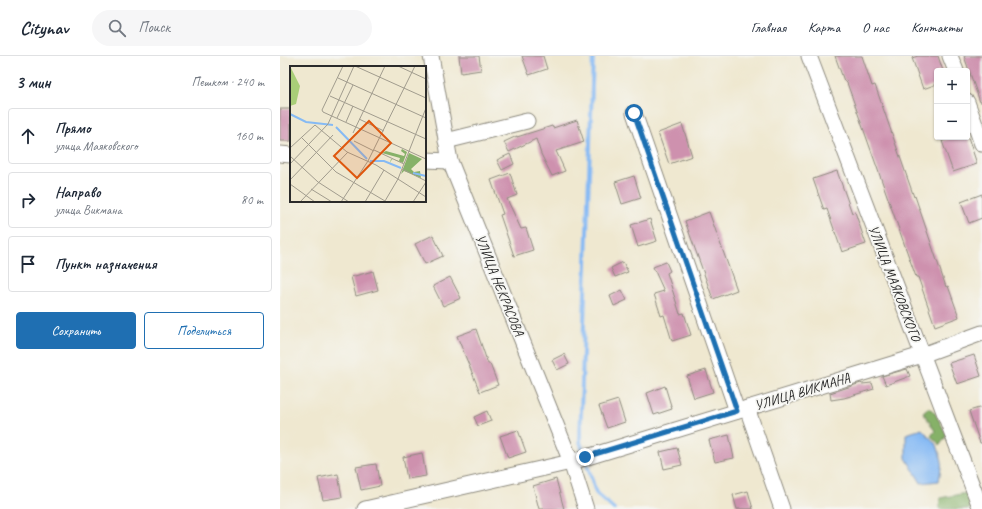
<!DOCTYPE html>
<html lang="ru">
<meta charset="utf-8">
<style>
:root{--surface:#fff;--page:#f6f6f7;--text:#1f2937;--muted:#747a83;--line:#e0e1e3;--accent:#1f6fb2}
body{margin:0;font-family:Caveat,sans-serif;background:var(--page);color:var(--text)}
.controls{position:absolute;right:12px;top:12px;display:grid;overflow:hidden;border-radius:4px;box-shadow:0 1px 3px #0004}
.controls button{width:36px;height:36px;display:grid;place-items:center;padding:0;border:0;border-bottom:1px solid var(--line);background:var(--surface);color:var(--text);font:20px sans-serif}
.stop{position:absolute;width:12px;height:12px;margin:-9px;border:3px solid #1f6fb2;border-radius:50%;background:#fff}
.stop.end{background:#1f6fb2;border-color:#fff;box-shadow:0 1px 4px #0008}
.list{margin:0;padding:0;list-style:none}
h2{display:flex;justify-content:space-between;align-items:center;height:52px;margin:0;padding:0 16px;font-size:17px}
h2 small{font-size:13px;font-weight:400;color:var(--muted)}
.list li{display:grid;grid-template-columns:26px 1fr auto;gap:12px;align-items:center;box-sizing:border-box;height:56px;margin:0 8px 8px;padding:0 8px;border:1px solid var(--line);border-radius:4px}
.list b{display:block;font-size:15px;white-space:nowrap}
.list p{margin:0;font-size:13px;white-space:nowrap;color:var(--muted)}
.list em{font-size:13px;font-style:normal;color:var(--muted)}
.actions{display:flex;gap:8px;padding:12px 16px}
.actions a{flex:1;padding:9px 0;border:1px solid var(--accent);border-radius:4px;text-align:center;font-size:14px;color:var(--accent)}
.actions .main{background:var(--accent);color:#fff}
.icon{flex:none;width:22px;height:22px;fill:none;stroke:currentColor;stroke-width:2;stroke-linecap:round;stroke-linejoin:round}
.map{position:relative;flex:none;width:702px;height:453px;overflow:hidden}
header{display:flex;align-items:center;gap:24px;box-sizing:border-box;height:56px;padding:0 20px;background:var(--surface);border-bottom:1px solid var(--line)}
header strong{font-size:19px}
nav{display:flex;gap:22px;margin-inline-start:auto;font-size:14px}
.search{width:280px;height:36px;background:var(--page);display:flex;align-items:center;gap:10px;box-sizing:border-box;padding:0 14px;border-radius:22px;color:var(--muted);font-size:15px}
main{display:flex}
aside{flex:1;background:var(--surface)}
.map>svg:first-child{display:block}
</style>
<header>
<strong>Citynav</strong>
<div class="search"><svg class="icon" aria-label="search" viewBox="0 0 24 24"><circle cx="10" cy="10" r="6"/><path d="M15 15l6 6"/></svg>Поиск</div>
<nav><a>Главная</a><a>Карта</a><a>О нас</a><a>Контакты</a></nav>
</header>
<main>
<aside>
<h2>3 мин<small>Пешком · 240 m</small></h2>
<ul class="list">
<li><svg class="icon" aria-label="ahead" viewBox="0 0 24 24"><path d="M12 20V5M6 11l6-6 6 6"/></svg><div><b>Прямо</b><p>улица Маяковского</p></div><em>160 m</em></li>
<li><svg class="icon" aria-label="right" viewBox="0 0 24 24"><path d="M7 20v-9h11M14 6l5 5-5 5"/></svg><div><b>Направо</b><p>улица Викмана</p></div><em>80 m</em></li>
<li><svg class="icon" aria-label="arrive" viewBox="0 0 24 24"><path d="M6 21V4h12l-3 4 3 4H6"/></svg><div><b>Пункт назначения</b></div></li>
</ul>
<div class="actions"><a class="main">Сохранить</a><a>Поделиться</a></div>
</aside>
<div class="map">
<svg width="702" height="453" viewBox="0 0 702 453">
<rect width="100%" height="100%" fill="#f6f6f2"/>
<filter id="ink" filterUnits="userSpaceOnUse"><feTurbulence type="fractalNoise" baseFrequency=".025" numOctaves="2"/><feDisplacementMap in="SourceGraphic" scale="8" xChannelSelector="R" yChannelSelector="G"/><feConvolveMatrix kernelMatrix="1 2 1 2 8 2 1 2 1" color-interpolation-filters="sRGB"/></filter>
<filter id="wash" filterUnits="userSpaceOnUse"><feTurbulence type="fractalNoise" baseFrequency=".012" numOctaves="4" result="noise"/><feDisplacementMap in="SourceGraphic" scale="16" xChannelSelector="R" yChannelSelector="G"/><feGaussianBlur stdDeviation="0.9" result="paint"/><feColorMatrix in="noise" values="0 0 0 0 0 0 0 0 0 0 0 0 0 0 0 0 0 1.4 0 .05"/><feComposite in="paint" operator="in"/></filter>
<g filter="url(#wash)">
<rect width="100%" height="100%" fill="#efe8d0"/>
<g fill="#86b168" stroke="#586e4a">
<polygon points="649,351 655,357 667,379 660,389 651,380 655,375 643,356"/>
<polygon points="686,437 696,453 659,453 660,442"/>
</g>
<polygon fill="#86baf4" stroke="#587290" points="642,373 657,389 662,405 659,425 641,427 626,402 626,378"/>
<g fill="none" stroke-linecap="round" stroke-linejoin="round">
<g stroke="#86baf4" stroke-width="4">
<polyline points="304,399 300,385 313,0"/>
<polyline points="306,405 316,437 334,453"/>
</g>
</g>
<g id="blocks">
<g fill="#ce91ae">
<polygon points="179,0 199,0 201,14 181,17"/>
<polygon points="242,0 263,0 267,13 249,19"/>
<polygon points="555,0 582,0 592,30 595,29 634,141 635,140 666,231 668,230 679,261 655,270 638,221 636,221 566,24 564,25"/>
<polygon points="638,0 658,0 663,15 657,15 657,28 643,33 632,2"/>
<polygon points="684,0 702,0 702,46 700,46"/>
<rect x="0" y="53" width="11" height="32"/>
<polygon points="297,64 304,86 276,95 285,115 272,120 261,98 256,83 229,96 224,86 237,80 237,81 272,70 273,72"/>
<polygon points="402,68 412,100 389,108 378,77"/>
<polygon points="674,81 688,81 697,108 673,116 662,85"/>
<polygon points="230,98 234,108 222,114 217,104"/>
<polygon points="557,115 572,157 575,156 586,188 562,196 547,153 544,154 533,123"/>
<polygon points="230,117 237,139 227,143 241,173 246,172 253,194 234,200 220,159 223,158 211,124"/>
<polygon points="354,120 361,142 342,148 335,126"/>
<polygon points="702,138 702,162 689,167 681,146"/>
<polygon points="429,156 457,234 433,243 405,165"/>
<polygon points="370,163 377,185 358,191 351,169"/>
<polygon points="153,179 163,200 145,208 135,188"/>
<polygon points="343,206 348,216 335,221 331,212"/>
<polygon points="386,206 390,215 387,217 400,258 404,257 411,279 392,285 384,259 381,260 374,238 384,235 373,211"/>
<polygon points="93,215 98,234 76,240 71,221"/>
<polygon points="170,221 181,242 163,250 153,230"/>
<polygon points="342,234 347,244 334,250 330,240"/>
<polygon points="196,273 208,308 210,308 218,329 200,336 177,280"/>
<polygon points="284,298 289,308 277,314 272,304"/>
<polygon points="694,299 701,320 677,328 669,307"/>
<polygon points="627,313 630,320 606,329 602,320"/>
<polygon points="426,314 433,336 414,342 407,320"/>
<polygon points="581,327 582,328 592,327 594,333 564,342 551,344 550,337"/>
<polygon points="385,330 392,353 374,359 367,337"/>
<polygon points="338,344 345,366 327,372 319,350"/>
<polygon points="702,351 702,387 700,387 689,355"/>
<polygon points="207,355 211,365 198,370 194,361"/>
<polygon points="238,374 246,396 228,402 220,380"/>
<polygon points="449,379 454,402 435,406 429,384"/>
<polygon points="397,392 402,409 384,413 380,396"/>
<polygon points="142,397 146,420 127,423 123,401"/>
<polygon points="96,408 100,430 81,434 76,411"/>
<polygon points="58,418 62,441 43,444 38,422"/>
<polygon points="276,423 284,453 259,453 253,430"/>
<polygon points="468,435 473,453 457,453 453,439"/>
</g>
</g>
</g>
<g filter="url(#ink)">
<use href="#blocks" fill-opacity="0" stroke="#8d8a7e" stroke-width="1"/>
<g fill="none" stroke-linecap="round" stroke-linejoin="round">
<defs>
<g id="minor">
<polyline points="151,0 170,105 291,406 306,453"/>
<polyline points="529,0 701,453"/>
<polyline points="670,0 676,15"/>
<polyline points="687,46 702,88"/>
<polyline points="354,57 457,355"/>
<polyline points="166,85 247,65"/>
<polyline points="0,98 11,99"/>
<polyline points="145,104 170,105"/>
<polyline points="467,352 502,453"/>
<polyline points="85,453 291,406 642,299 702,277"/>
</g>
</defs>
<use href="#minor" stroke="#8d8a7e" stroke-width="17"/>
<use href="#minor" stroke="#fff" stroke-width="15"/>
</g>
</g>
<g fill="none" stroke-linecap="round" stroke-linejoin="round" filter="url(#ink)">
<polyline stroke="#1f6fb2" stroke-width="5" points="305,401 457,355 354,57"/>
</g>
<g text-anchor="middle" stroke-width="3.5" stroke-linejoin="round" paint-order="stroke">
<g font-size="14" fill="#2b2b2b" stroke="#f6f6f2">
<text transform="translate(615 227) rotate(69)" y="5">УЛИЦА МАЯКОВСКОГО</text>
<text transform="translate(220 229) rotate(68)" y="5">УЛИЦА НЕКРАСОВА</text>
<text transform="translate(522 335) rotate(-17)" y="5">УЛИЦА ВИКМАНА</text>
</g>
</g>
<g transform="translate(10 10)">
<rect width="136" height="136" fill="#efe8d0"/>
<path d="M0,0l10,20 -4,18 -6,2z" fill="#a9ce78"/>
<path d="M112,83l5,3 -4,11 -11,-4 -2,4 1,-4 8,2 1,-3 -18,-5 4,-2 18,5 1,-2 -4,-3zM119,87l13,6 -11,10 3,3 6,-1 1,7 -17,-7 -3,3z" fill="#86b168"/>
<path fill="none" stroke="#86baf4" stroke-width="2" d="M0,48l16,8 27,3M46,61l31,32M80,95h14l17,7M123,107l13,3"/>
<path fill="none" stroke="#a19c8e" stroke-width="1" d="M53,0l-21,44 1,2 103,47M65,0l71,32M108,0l28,13M48,12l88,40M40,30l96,43M47,52l16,-33M69,53l25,12M56,56l7,-16M63,67l32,-67M11,71l35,35 49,29 13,-22 28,-71M64,75l20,10M0,82l25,-23 32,27 29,13 50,32M84,84l30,14M0,90l28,26 31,20M0,98l38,-40 26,-58M112,103l24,12M0,114l43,-45M0,118l25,18M21,123l21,13M10,136l48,-50M51,136l27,-41 47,-95M75,136l19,-32M123,136l13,-20"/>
<path fill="#df570e" fill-opacity="0.15" stroke="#df570e" stroke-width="2" d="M79,55l22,22 -34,35 -23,-22z"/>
<rect width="136" height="136" fill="none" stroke="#2b2b2b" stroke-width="2"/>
</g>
</svg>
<div class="controls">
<button>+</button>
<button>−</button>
</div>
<div class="stop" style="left:354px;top:57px"></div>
<div class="stop end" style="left:305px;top:401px"></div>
</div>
</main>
